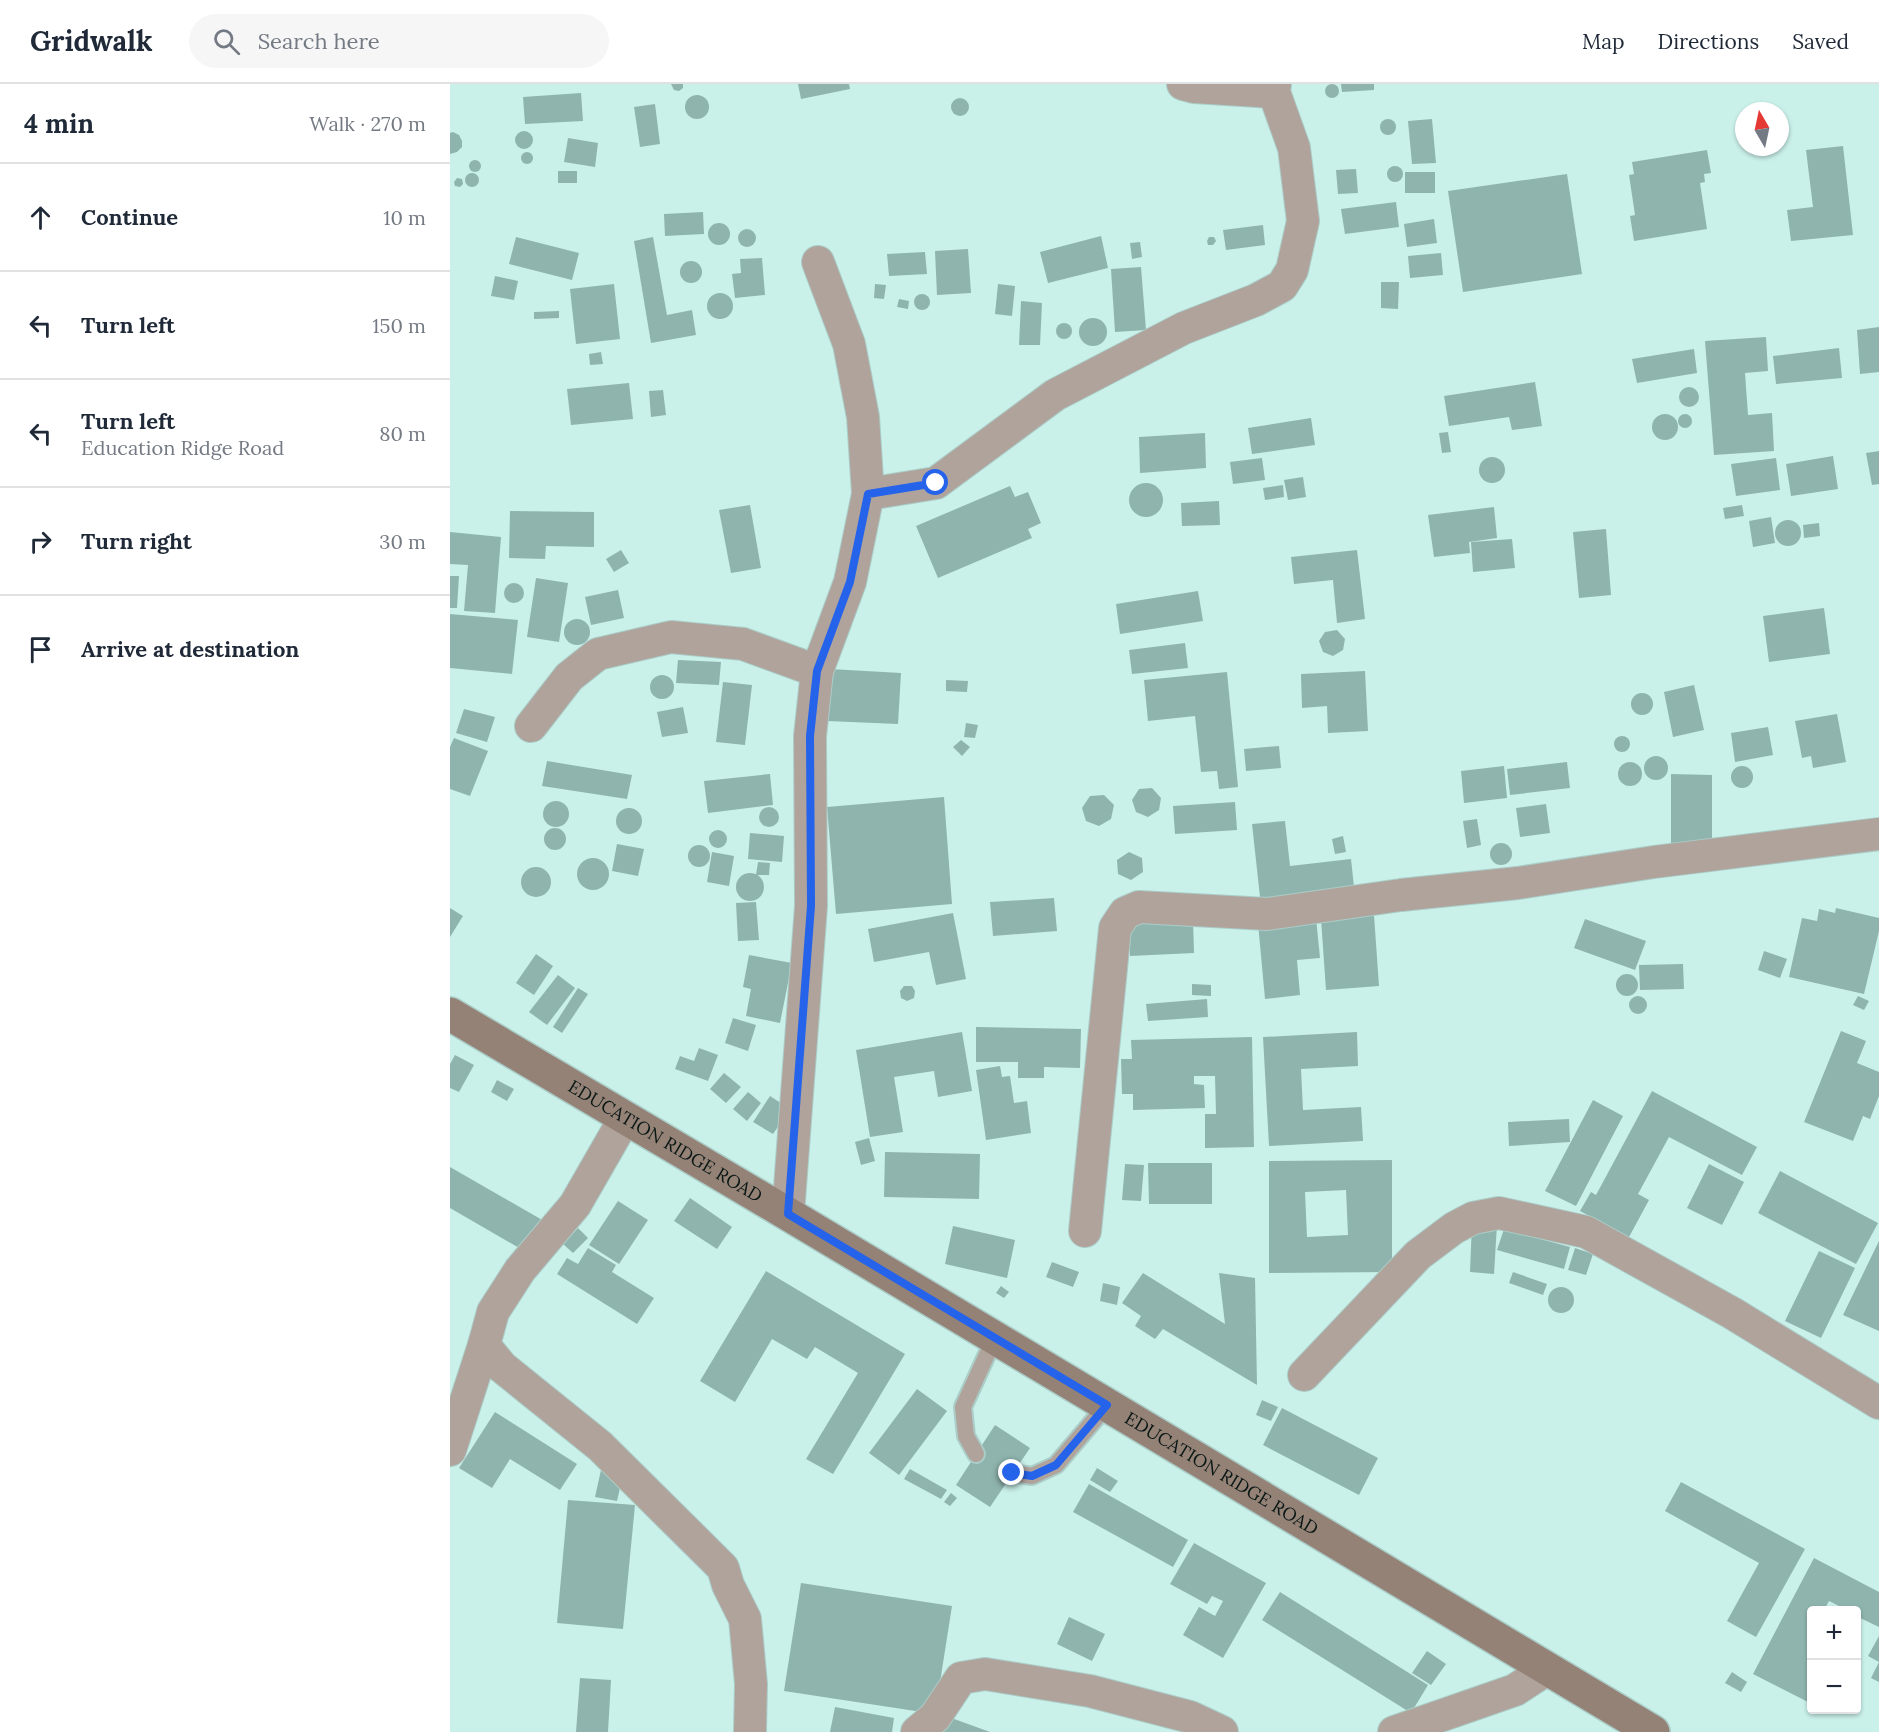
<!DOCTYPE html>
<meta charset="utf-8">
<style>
:root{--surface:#fff;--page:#f6f6f7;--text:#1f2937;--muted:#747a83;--line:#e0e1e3}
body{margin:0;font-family:Lora,serif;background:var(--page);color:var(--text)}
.controls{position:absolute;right:18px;bottom:18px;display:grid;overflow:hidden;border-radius:6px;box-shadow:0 2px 4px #0004}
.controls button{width:54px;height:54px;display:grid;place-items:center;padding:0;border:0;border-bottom:2px solid var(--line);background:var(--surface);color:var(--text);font:30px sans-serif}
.compass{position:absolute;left:1285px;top:18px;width:54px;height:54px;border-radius:50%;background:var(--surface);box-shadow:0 2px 4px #0004;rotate:351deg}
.stop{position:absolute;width:18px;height:18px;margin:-14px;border:4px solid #2563eb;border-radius:50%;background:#fff}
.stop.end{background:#2563eb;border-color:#fff;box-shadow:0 2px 6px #0008}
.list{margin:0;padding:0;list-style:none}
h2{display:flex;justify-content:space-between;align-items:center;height:78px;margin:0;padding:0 24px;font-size:26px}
h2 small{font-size:20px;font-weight:400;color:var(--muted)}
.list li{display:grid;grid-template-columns:39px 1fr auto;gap:18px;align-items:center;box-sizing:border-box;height:108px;padding:0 24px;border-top:2px solid var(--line)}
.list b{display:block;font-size:22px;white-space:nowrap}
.list p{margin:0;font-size:20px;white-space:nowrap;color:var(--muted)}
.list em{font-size:20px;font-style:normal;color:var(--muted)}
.icon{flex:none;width:33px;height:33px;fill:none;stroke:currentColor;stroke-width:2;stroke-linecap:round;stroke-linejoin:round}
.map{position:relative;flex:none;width:1429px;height:1648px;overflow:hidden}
header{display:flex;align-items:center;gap:36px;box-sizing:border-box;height:84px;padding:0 30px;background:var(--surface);border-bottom:2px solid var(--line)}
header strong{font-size:28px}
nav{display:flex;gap:33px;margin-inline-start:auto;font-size:21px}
.search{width:420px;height:54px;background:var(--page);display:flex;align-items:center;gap:15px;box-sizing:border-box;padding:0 21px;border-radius:33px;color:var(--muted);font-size:22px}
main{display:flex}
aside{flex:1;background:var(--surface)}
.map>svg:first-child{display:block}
</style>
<header>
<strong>Gridwalk</strong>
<div class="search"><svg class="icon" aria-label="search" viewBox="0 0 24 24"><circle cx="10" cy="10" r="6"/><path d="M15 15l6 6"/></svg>Search here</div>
<nav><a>Map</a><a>Directions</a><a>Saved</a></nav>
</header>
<main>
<aside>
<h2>4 min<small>Walk · 270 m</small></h2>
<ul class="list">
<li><svg class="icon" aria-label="ahead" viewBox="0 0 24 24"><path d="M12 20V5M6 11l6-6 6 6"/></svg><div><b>Continue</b></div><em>10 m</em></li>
<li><svg class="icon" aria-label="left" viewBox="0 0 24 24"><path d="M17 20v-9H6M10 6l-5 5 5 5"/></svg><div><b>Turn left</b></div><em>150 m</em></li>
<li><svg class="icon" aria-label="left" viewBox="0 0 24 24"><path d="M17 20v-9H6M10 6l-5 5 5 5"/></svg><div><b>Turn left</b><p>Education Ridge Road</p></div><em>80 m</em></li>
<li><svg class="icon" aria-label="right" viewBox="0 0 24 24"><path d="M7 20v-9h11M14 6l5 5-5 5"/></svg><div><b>Turn right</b></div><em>30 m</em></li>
<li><svg class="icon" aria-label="arrive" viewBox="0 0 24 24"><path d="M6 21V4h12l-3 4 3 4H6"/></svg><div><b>Arrive at destination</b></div></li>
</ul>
</aside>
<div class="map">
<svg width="1429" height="1648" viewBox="0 0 1429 1648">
<rect width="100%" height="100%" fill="#caf0ea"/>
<g fill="#8fb4ae" fill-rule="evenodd">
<circle cx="882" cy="7" r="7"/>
<polygon points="221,0 233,0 233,4 229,7 224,6"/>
<polygon points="348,0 399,0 400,5 351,15"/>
<polygon points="891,0 924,0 924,6 892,8"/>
<polygon points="131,9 133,37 75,40 73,13"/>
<circle cx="247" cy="23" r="12"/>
<circle cx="510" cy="23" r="9"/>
<polygon points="205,20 210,60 190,63 184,23"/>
<circle cx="938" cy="43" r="8"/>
<polygon points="982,35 986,79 962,80 958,37"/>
<circle cx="74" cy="56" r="9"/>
<polygon points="3,48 9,51 12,57 12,63 7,68 0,70 0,49"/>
<polygon points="118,54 148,59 145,83 114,78"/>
<polygon points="1393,62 1403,151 1341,157 1337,126 1363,123 1356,66"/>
<polygon points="1257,66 1261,89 1254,90 1255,98 1250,99 1257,145 1184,157 1180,132 1185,131 1179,91 1184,90 1182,78"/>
<circle cx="77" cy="74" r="6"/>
<circle cx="25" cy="82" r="6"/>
<circle cx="945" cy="90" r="8"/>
<polygon points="906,85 908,109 888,110 886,86"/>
<rect x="108" y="87" width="19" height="12"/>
<rect x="955" y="88" width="30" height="21"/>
<circle cx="22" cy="96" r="7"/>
<polygon points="1117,90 1132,190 1013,208 998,107"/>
<polygon points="7,94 12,95 13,100 10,103 5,102 4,98"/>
<polygon points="946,118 949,143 895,150 891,125"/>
<polygon points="253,128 254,150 215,152 214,130"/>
<polygon points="984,135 987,159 957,163 954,140"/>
<circle cx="269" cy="150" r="11"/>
<polygon points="813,141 815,161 776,166 773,146"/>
<circle cx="297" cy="154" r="9"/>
<polygon points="651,152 658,184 598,199 590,168"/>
<polygon points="66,153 129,169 122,196 59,180"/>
<polygon points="203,153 217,231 242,226 246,251 201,259 184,157"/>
<polygon points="759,153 764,153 766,157 763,161 758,161 757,157"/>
<polygon points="690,158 692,173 682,175 680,159"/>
<polygon points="518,165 521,209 487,211 485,167"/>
<polygon points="475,168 477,190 439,192 437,170"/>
<polygon points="991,169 993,191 960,194 958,172"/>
<polygon points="312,174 315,211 285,214 282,190 291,189 290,175"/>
<circle cx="241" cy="188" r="11"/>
<polygon points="691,183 696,246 665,248 661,185"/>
<polygon points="45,192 68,197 64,216 41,212"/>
<polygon points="931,198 949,198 948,225 931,224"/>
<polygon points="164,200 170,255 126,260 120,205"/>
<polygon points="425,200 436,201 434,215 424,214"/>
<polygon points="548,200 565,202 562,232 545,230"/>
<circle cx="270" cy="222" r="13"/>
<circle cx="472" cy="218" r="8"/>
<polygon points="449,215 459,217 458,225 447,223"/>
<polygon points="571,217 592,219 590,261 569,261"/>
<polygon points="109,227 109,234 84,235 84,228"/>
<circle cx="643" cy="248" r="14"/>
<circle cx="614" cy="247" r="8"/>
<polygon points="1429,243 1429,288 1410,290 1407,246"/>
<polygon points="1316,253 1318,287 1295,289 1298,331 1322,329 1324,367 1264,371 1255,257"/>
<polygon points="1389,264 1392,294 1326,300 1323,272"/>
<polygon points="1244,265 1247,289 1187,299 1182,275"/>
<polygon points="151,268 153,280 140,281 139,270"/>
<polygon points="1085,298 1092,342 1062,346 1059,333 999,342 994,312"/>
<polygon points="179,299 183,335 121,341 117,305"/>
<circle cx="1239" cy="313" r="10"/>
<polygon points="213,306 216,331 201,333 199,307"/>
<circle cx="1235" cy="337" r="7"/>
<circle cx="1215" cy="343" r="13"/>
<polygon points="861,334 865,361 802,370 798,344"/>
<polygon points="998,348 1001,368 992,369 989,349"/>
<polygon points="755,349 756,384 690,389 689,353"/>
<polygon points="1429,367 1429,400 1422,401 1416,369"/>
<polygon points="1383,372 1388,405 1341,412 1336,380"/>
<circle cx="1042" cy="386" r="13"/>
<polygon points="812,374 815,396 783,400 780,378"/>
<polygon points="1326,374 1330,406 1286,412 1281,380"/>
<polygon points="853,393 856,413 838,416 834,396"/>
<circle cx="696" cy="416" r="17"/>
<polygon points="833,401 834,413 815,416 813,404"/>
<polygon points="560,402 565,413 578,408 591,439 578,445 582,454 488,494 466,442"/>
<polygon points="769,417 770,441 732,442 731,419"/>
<polygon points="300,421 311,484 281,489 269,426"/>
<polygon points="1292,421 1294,432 1275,435 1273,424"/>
<polygon points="1044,423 1047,454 1019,458 1020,469 984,473 978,431"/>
<polygon points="60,427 144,428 144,463 96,462 95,475 59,474"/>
<polygon points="1321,433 1325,459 1303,463 1299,437"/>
<circle cx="1338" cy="449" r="13"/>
<polygon points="1369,439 1370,452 1354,454 1353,441"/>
<polygon points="1156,445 1161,511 1129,514 1123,448"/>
<polygon points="0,448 51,453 45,529 14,527 18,481 0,480"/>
<polygon points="1062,455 1065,484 1023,488 1021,458"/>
<polygon points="171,466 179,479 164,488 156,475"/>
<polygon points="907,466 915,535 887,539 883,496 844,500 841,473"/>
<polygon points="0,492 9,492 7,524 0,524"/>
<polygon points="86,494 118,499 109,558 77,553"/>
<circle cx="64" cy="509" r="10"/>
<polygon points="168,506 174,534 141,541 135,513"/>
<polygon points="748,507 753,537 670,550 666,520"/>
<polygon points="1374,524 1380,570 1319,578 1313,532"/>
<polygon points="0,530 68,536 62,590 0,584"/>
<circle cx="127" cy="548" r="13"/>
<polygon points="887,546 895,555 893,566 883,572 873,568 869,557 875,548"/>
<polygon points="735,559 738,584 682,590 679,566"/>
<polygon points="228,576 271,578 269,601 226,599"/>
<polygon points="380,585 451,589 448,640 377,637"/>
<polygon points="915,587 918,647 878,649 877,622 852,624 851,590"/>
<polygon points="777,588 788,703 769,705 767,687 751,688 745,632 698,637 694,596"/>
<circle cx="212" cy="603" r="12"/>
<polygon points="496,596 518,597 517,608 496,607"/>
<polygon points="273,598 302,601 295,661 266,658"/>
<polygon points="1244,601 1254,646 1223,653 1214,608"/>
<circle cx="1192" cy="620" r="11"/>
<polygon points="233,623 238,649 212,653 207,628"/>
<polygon points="14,625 45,633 37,658 6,649"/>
<polygon points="1387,630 1396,678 1363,684 1361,672 1352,674 1345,637"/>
<polygon points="516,639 528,641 525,654 514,653"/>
<polygon points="1318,643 1323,671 1285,678 1281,649"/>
<circle cx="1172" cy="660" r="8"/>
<polygon points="4,654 38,667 20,712 0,705 0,663"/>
<polygon points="511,656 520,663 512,672 503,663"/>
<polygon points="829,662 831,684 796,687 794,665"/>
<circle cx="1206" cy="684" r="12"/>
<polygon points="97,677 182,691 177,715 92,702"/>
<circle cx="1180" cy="690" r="12"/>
<polygon points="1117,678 1120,704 1060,711 1057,685"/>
<circle cx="1292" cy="693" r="11"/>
<polygon points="1054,682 1057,714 1014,719 1011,687"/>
<polygon points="320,690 323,721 258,729 254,697"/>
<polygon points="1221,690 1262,691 1262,760 1221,759"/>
<polygon points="702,704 711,714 709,726 698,733 686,728 682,716 689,705"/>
<polygon points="654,711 664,721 661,735 649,742 636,737 632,724 640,712"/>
<polygon points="494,713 502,820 386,830 377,723"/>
<circle cx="106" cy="730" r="13"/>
<polygon points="785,718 787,746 725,750 723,722"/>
<polygon points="1096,720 1100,749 1070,753 1066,724"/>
<circle cx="319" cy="733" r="10"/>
<circle cx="179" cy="737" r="13"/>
<polygon points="1027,735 1031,761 1017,764 1013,737"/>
<polygon points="835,737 840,782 901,775 905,812 811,822 802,740"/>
<circle cx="105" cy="755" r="11"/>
<circle cx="268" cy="755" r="9"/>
<polygon points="300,749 334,752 332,778 298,775"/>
<polygon points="893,752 896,768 885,770 882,755"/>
<circle cx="1051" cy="770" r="11"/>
<polygon points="167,760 194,765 188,792 162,787"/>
<circle cx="249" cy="772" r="11"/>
<polygon points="262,768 284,772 279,802 257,798"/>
<polygon points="679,768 692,774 693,788 681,796 668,790 667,776"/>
<circle cx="143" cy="790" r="16"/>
<polygon points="308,778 320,779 319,791 306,791"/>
<circle cx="86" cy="798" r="15"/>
<circle cx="300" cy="803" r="14"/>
<polygon points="604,814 607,847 543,852 540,818"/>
<polygon points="306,818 309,856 288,857 286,819"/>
<polygon points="0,824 13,832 0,853"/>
<polygon points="1386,824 1429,834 1429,847 1414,910 1339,893 1352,834 1367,837 1369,825 1385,829"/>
<polygon points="503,829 516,895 486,901 479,868 424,878 418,845"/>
<polygon points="924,831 929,902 876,906 871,835"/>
<polygon points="866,834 870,874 847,876 850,911 815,915 808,839"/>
<polygon points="1135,835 1196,857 1185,886 1124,864"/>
<polygon points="743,837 744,869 680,872 680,839"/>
<polygon points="1314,867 1337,875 1330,894 1308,886"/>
<polygon points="86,870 103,882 84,911 66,899"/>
<polygon points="299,871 342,879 330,939 296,932 301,905 293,903"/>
<polygon points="1233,880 1234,905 1190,906 1189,881"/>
<circle cx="1177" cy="901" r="11"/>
<polygon points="108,891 125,904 97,941 79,928"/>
<polygon points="742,900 761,901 761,912 742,911"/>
<polygon points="454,902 462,902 465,907 464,914 457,917 451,914 450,907"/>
<polygon points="128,904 138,910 112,949 103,943"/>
<circle cx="1188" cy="921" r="9"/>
<polygon points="1408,912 1419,917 1414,926 1403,921"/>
<polygon points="757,915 758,933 698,937 696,920"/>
<polygon points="283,934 306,941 298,967 275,959"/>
<polygon points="526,943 631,945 630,984 594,983 594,994 568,994 568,978 526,978"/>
<polygon points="1391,947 1416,957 1407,979 1429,988 1429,1012 1420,1035 1413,1032 1403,1057 1354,1038"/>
<polygon points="512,948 522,1007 488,1013 484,987 444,993 453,1048 420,1053 406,966"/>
<polygon points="907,948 908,982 851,985 853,1026 911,1023 913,1057 819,1062 813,953"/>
<polygon points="802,953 804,1063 755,1064 755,1030 766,1030 765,992 744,992 744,1000 754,1001 755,1024 683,1026 683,1010 672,1010 671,975 682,975 681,956"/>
<polygon points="249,964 268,971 258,997 225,985 230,972 244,977"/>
<polygon points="5,971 24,981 9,1008 0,1004 0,980"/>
<polygon points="550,982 552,993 560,992 564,1019 577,1017 581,1049 536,1056 526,986"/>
<polygon points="274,989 291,1003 276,1019 260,1005"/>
<polygon points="47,996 64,1005 57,1017 41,1008"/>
<polygon points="1202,1007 1307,1063 1292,1091 1219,1053 1188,1110 1199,1116 1179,1153 1130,1127 1141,1108 1146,1111"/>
<polygon points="298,1008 311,1019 297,1037 283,1025"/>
<polygon points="320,1012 340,1025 323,1050 303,1038"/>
<polygon points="1143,1016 1173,1032 1126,1122 1095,1107"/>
<polygon points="1119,1035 1120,1058 1059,1062 1058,1038"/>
<polygon points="419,1054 425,1077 411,1081 405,1058"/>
<polygon points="435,1068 530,1070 529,1115 434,1113"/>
<path d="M942,1076v112l-123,1v-112zM896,1106l2,45 -41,2 -2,-45z"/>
<polygon points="698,1079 762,1079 762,1120 699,1120"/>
<polygon points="675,1080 694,1081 691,1117 672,1116"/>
<polygon points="1259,1080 1294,1098 1272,1141 1237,1124"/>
<polygon points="0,1083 94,1137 76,1168 0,1124"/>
<polygon points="1330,1087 1428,1139 1406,1180 1308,1129"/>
<polygon points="240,1114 282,1143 267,1165 224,1137"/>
<polygon points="168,1117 198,1136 169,1180 139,1161"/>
<polygon points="1022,1139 1047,1141 1044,1190 1020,1188"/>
<polygon points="503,1142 565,1156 557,1194 495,1180"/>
<polygon points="128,1144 138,1154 123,1169 113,1160"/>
<polygon points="1054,1145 1120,1163 1114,1185 1047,1166"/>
<polygon points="1429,1157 1429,1247 1393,1231"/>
<polygon points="138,1164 166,1181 162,1188 204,1214 187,1240 107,1190 117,1174 128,1180"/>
<polygon points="1125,1164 1143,1170 1136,1191 1118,1186"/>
<polygon points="1369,1167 1405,1184 1371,1254 1335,1237"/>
<polygon points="602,1178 629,1188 623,1203 596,1193"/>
<polygon points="316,1187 455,1270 383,1390 356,1375 408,1289 365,1263 357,1275 322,1255 285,1318 250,1297"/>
<polygon points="1063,1188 1097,1200 1093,1211 1059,1199"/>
<polygon points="693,1189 775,1240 769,1189 805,1194 807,1301 713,1245 705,1255 685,1242 691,1232 672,1219"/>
<polygon points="653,1199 670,1203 667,1221 650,1217"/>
<polygon points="551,1202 559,1208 554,1214 546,1209"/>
<circle cx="1111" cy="1216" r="13"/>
<polygon points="467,1305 497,1327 449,1391 419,1369"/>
<polygon points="812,1316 828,1323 821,1337 806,1331"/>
<polygon points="832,1324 928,1374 909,1411 813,1361"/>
<polygon points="45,1328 127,1380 110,1406 60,1375 42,1404 9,1384"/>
<polygon points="545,1341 580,1364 540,1423 506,1401"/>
<polygon points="647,1384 668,1397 660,1408 640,1396"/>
<polygon points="460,1385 497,1406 491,1415 454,1395"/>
<polygon points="151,1386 173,1391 167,1417 145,1413"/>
<polygon points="1231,1398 1355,1465 1306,1553 1277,1537 1309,1479 1215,1427"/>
<polygon points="639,1400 738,1456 723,1483 623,1428"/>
<polygon points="501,1409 507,1414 500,1422 494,1418"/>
<polygon points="118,1416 185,1421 173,1545 107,1539"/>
<polygon points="744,1459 816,1499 773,1574 733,1551 749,1523 765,1532 773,1517 762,1512 757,1520 720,1500"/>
<polygon points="1364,1474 1429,1508 1429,1543 1406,1532 1406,1526 1397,1526 1379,1517 1374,1526 1362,1526 1362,1611 1358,1618 1303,1590"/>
<polygon points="351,1499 502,1522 485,1630 334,1607"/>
<polygon points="830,1508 978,1601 961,1629 812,1536"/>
<polygon points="619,1533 655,1550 642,1577 607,1560"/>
<polygon points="1429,1552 1429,1578 1418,1572"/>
<polygon points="977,1567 996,1580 981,1601 962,1589"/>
<polygon points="1429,1578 1429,1598 1421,1594"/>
<polygon points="1282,1588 1297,1598 1291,1608 1275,1599"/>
<polygon points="130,1594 161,1596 158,1648 126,1648"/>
<polygon points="385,1623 444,1634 442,1648 380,1648"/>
<polygon points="496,1632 540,1648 490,1648"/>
</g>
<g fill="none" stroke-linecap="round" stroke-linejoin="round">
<defs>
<g id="lane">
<polyline points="526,1370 516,1352 513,1323 545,1253"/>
<polyline points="562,1389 582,1392 606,1381 657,1321"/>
</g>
<g id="street">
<polyline points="733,0 744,3 824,8"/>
<polyline points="418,410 486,399 605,311 734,244 806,216 832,202 842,186 853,137 844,64 824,8 825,0"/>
<polyline points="81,642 119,593 148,570 221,553 293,560 367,587"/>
<polyline points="175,1034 125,1121 70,1186 43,1228 34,1261 52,1283 150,1362 273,1484 278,1501 295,1535 301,1600 300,1648"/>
<polyline points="338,1130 361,822 360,652 367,587 400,498 418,410 413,333 399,260 368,178"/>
<polyline points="635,1147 665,844 675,829 689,823 817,830 951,811 1068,799 1204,778 1429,750"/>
<polyline points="854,1291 968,1171 1004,1144 1023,1134 1049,1129 1136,1148 1282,1229 1429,1319"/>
<polyline points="0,1366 34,1261"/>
<polyline points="467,1648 485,1633 511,1594 535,1590 640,1607 740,1633 772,1648"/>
<polyline points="944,1648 1065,1606 1097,1585"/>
</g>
<g id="secondary">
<path id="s1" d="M0,930l338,200 865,518"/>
</g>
</defs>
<use href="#lane" stroke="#abcdc8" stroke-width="20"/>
<use href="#street" stroke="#abcdc8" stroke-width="34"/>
<use href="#secondary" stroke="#abcdc8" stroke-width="36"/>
<use href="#lane" stroke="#b0a39c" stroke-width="16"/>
<use href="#street" stroke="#b0a39c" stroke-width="32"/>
<use href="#secondary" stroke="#958277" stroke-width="33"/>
</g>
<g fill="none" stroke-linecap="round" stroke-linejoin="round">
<polyline stroke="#2563eb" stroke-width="8" points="486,399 418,410 400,498 367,587 360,652 361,822 338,1130 657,1321 606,1381 582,1392 562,1389"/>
</g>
<g text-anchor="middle" stroke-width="4.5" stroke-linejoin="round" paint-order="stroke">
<g font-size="18" fill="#091715" stroke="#caf0ea">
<text dy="6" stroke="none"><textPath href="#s1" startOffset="250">EDUCATION RIDGE ROAD</textPath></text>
<text dy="6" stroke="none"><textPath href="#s1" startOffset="898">EDUCATION RIDGE ROAD</textPath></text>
</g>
</g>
</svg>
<div class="controls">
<button>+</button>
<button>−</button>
</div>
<svg class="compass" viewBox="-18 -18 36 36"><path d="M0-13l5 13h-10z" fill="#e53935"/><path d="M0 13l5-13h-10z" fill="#747a83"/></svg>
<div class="stop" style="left:486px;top:399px"></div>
<div class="stop end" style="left:562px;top:1389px"></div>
</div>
</main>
